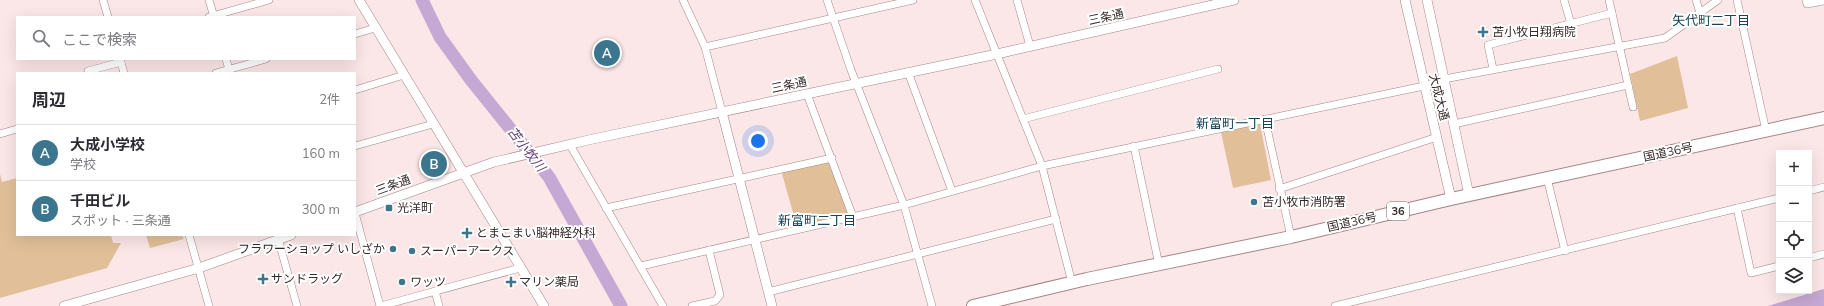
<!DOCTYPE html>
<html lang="ja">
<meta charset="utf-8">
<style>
:root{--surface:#fff;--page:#f7f7f7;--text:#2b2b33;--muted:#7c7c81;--line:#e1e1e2;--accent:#3b758e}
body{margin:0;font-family:Mulish,"Noto Sans JP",sans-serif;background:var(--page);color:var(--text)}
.controls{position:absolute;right:12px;bottom:12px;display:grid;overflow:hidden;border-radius:0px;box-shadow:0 4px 16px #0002}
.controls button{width:36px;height:36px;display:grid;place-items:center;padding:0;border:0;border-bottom:1px solid var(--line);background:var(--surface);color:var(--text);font:20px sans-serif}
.you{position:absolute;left:758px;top:141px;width:14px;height:14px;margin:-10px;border:3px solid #fff;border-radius:50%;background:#1a73e8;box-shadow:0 0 0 6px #1a73e833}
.badge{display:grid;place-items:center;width:26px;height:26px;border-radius:50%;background:var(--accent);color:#fff;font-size:13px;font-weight:700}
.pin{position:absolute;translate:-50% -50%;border:2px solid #fff;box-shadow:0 1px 4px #0006}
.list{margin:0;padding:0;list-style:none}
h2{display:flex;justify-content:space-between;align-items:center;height:52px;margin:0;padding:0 16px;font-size:17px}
h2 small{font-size:13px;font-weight:400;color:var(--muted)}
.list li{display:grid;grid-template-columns:26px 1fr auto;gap:12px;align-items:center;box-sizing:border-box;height:56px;padding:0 16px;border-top:1px solid var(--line)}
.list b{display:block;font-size:15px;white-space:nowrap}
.list p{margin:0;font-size:13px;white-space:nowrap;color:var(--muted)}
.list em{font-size:13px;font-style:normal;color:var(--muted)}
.icon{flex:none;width:22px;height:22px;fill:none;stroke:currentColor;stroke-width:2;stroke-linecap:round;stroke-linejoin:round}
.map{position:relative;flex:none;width:1824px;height:306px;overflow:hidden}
.search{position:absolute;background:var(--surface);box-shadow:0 4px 16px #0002;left:16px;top:16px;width:340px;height:44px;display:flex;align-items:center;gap:10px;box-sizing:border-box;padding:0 14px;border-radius:0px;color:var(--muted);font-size:15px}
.panel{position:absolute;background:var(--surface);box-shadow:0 4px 16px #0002;left:16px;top:72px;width:340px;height:164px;border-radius:0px}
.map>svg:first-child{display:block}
</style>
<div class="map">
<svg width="1824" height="306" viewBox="0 0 1824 306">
<rect width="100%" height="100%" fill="#fce7e8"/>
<g fill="#e1c099">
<polygon points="1677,56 1688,108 1640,121 1630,74"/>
<polygon points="1260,124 1271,180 1233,188 1221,132"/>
<polygon points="826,162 829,163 848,211 846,215 801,225 796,223 782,174 783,171"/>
<polygon points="0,174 2,182 17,178 17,235 111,235 113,243 121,243 107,268 0,298"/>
<polygon points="146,235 182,235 184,239 150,248"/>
</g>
<polygon fill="#c5a8d3" points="1824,289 1824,306 1768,306 1820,290"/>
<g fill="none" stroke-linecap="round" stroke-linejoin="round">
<polyline stroke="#c5a8d3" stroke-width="13" points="422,0 440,37 471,80 549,177 621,306"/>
<defs>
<g id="minor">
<polyline points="103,0 108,17"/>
<polyline points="209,0 214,17"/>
<polyline points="683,0 705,47 722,112"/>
<polyline points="827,0 851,70 904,205 932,306"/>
<polyline points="975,0 1042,166 1072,283"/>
<polyline points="1017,0 1030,46"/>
<polyline points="1564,0 1571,24"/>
<polyline points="1609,0 1633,107"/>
<polyline points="1696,0 1700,13"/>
<polyline points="1737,0 1766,131"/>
<polyline points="1806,0 1807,4 1824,1"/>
<polyline points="209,17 269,0"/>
<polyline points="355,34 375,28"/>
<polyline points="705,47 913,0"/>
<polyline points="120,59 124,73"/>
<polyline points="226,59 230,73"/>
<polyline points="1493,69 1488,45 1612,13"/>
<polyline points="908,72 952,191"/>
<polyline points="89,73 88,71 121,62"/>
<polyline points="216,73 266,59"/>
<polyline points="355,90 404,75"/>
<polyline points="807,94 853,217"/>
<polyline points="1023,119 1218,69"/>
<polyline points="1265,119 1291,237"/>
<polyline points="1454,124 1628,85"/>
<polyline points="0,134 17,129"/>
<polyline points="570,145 663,306"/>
<polyline points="355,146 433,124"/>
<polyline points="1134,146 1159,265"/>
<polyline points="1547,178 1565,251"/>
<polyline points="1279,189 1437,137"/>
<polyline points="1809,191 1824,187"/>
<polyline points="606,208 832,158"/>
<polyline points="1737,208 1751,273 1779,266"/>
<polyline points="355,213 380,306"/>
<polyline points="189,235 209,306"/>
<polyline points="277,235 297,306"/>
<polyline points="1809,258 1824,254"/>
<polyline points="641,266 904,205 1042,166 1424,86 1444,79 1665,38 1718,0"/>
<polyline points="435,291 439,306"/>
<polyline points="768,292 1056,219"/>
<polyline points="381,306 520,268"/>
<polyline points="692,306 715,301 720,295 709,250"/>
<polyline points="1335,306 1779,198"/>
</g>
<g id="tertiary">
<polyline points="359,0 544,306"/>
<polyline points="1405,0 1451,199"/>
<polyline points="1427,0 1469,195"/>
<polyline points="722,112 772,306"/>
<polyline points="355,212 494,162 593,139 997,54 1234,0"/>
<polyline points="64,306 199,268 291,235"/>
</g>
<polyline id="trunk" points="973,306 1087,279 1291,237 1451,199 1824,118"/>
</defs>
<use href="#minor" stroke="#a58588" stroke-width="8"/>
<use href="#tertiary" stroke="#a58588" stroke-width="10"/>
<use href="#trunk" stroke="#a58588" stroke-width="14"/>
<use href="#minor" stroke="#fff" stroke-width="7"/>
<use href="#tertiary" stroke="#fff" stroke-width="9"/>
<use href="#trunk" stroke="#fff" stroke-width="12"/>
</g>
<g fill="#3b758e" stroke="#fff" stroke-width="1.5">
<path d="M1481 26h4v4h4v4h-4v4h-4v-4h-4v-4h4z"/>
<circle cx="1254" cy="202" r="4"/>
<rect x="385" y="204" width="8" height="8" rx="2"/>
<path d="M465 227h4v4h4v4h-4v4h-4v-4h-4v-4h4z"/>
<circle cx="393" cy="249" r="4"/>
<circle cx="412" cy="251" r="4"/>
<path d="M261 273h4v4h4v4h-4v4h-4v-4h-4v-4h4z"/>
<circle cx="402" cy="282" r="4"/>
<path d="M509 276h4v4h4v4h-4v4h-4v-4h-4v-4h4z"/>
</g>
<g text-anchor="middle" stroke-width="4" stroke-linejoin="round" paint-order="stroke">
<rect fill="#fff" stroke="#73696a" stroke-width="1" x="1387" y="202" width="22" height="18" rx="3"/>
<g font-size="11" font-weight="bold" fill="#37292a">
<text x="1398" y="215">36</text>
</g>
<g font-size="12" fill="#37292a" stroke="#fff">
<text transform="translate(1106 17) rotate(-12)" y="4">三条通</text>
<text transform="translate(789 85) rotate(-12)" y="4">三条通</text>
<text transform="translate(1439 97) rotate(76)" y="4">大成大通</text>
<text transform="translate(1668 152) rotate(-12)" y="4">国道36号</text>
<text transform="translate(393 185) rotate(-20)" y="4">三条通</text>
<text transform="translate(1352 222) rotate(-13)" y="4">国道36号</text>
</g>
<g font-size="12" fill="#37292a" stroke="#fff" text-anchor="start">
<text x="1492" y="36">苫小牧日翔病院</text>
<text x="1262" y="206">苫小牧市消防署</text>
<text x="397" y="212">光洋町</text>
<text x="476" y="237">とまこまい脳神経外科</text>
<text x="385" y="253" text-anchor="end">フラワーショップ いしざか</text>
<text x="420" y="255">スーパーアークス</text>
<text x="271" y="283">サンドラッグ</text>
<text x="410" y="286">ワッツ</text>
<text x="519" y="286">マリン薬局</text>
</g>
<g font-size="13" fill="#154558" stroke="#fff">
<text x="1711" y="25">矢代町二丁目</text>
<text x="1235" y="128">新富町一丁目</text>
<text x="817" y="225">新富町二丁目</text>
</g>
<g font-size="13" font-style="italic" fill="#674078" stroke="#fff">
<text transform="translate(527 149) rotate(52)" y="5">苫小牧川</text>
</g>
</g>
</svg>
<div class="controls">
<button>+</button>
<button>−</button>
<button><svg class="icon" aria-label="locate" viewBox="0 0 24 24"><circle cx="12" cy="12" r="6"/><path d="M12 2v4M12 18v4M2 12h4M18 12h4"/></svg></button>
<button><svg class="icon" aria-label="layers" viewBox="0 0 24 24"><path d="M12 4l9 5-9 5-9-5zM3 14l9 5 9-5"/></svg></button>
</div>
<div class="you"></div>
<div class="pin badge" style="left:607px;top:53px">A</div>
<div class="pin badge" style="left:434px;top:164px">B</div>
<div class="search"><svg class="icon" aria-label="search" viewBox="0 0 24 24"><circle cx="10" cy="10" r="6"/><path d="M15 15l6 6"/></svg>ここで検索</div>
<section class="panel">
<h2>周辺<small>2件</small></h2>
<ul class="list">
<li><span class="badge">A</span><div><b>大成小学校</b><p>学校</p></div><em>160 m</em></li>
<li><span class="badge">B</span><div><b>千田ビル</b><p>スポット · 三条通</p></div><em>300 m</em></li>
</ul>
</section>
</div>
